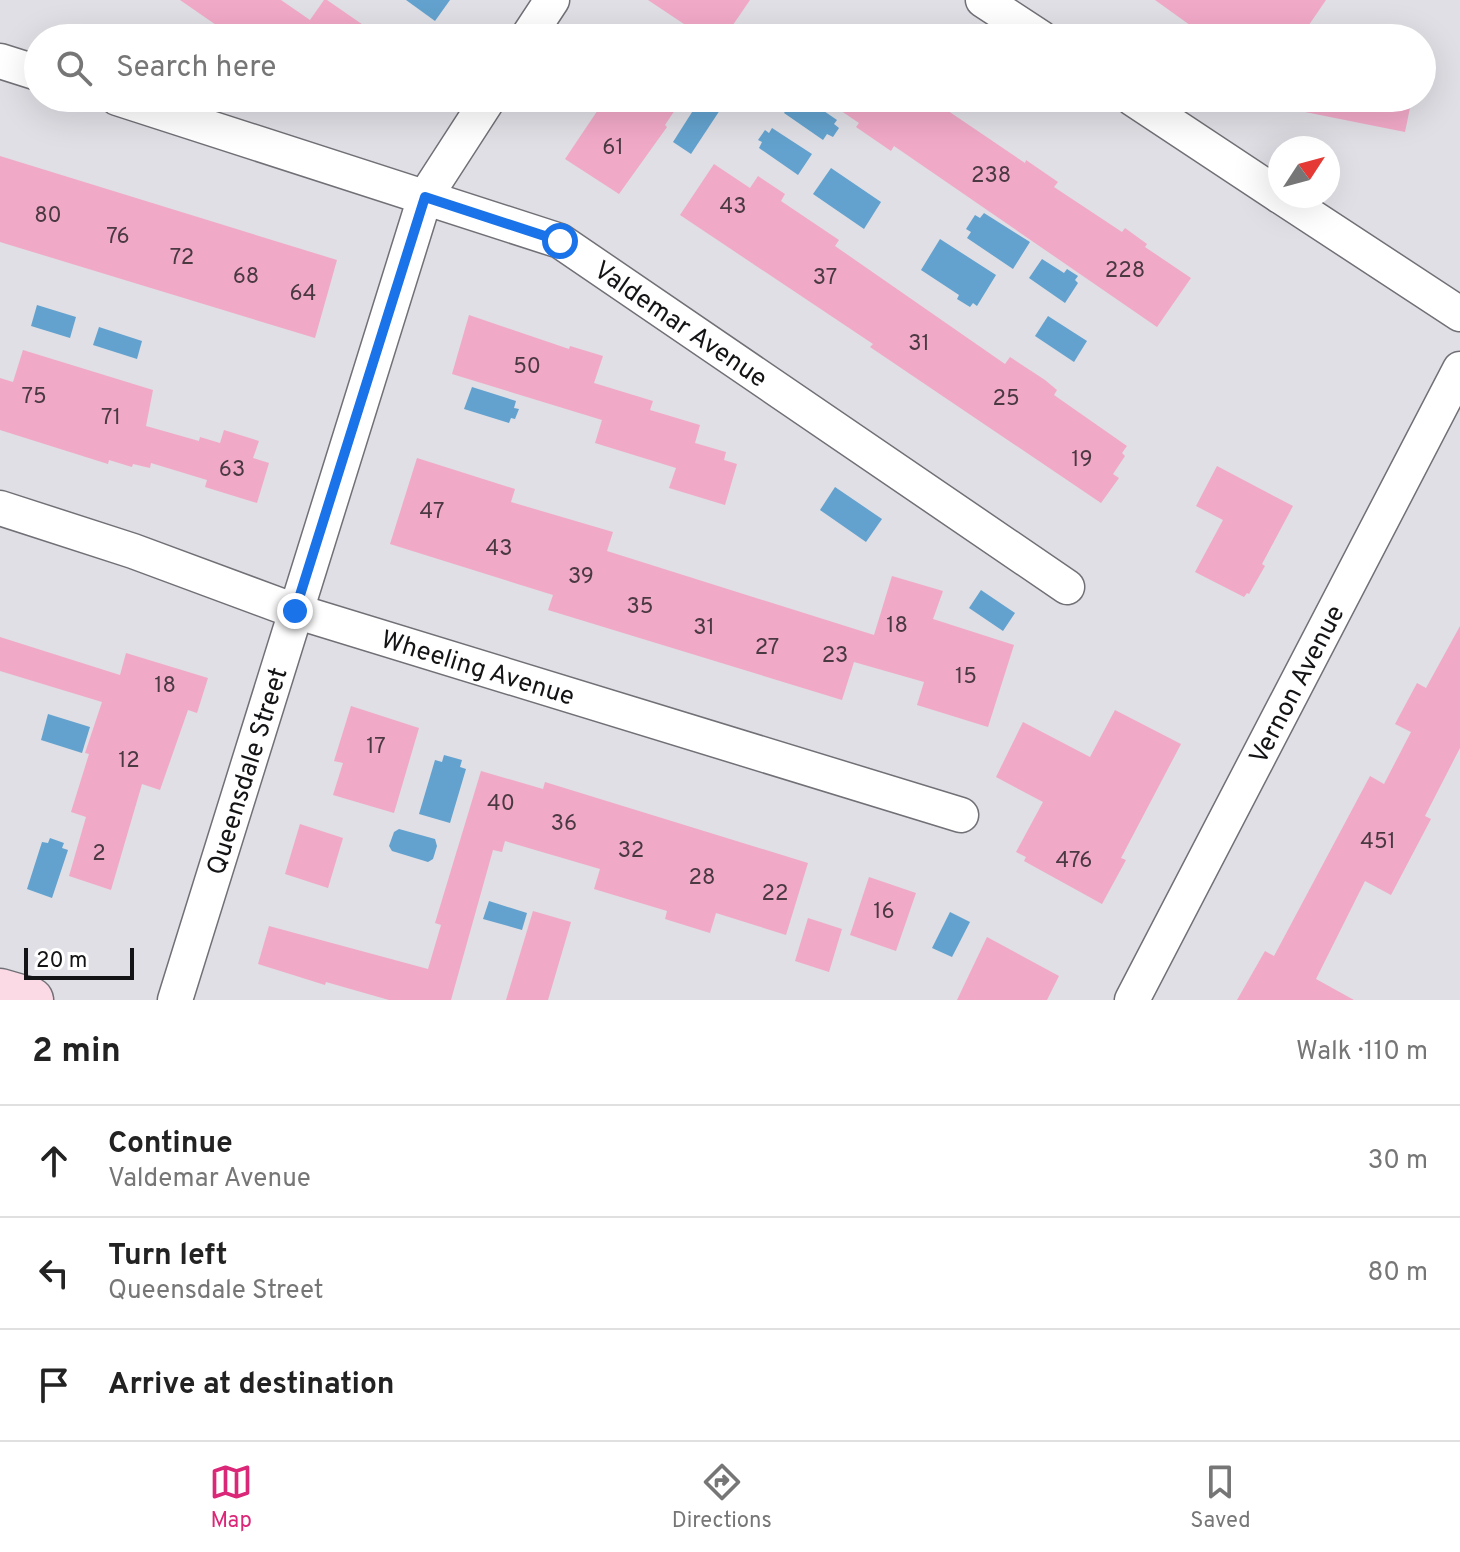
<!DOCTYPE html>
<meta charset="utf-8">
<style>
:root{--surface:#fff;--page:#f6f6f6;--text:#222;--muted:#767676;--line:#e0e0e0;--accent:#db2777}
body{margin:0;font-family:Overpass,sans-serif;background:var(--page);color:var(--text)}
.compass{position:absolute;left:1268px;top:136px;width:72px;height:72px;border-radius:50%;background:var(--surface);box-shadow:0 8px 32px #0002;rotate:54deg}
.scale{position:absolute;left:24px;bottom:20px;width:110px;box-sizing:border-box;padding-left:8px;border:4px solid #141416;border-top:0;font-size:22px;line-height:28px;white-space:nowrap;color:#141416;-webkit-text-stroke:6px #fff;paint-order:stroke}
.stop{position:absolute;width:24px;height:24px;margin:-18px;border:6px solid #1a73e8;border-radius:50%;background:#fff}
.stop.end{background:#1a73e8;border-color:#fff;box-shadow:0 2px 8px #0008}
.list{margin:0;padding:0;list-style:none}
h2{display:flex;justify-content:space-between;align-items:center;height:104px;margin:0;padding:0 32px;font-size:34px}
h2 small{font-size:26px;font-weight:400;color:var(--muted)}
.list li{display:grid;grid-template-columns:52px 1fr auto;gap:24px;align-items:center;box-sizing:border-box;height:112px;padding:0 32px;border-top:2px solid var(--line)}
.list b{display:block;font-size:30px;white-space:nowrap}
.list p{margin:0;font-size:26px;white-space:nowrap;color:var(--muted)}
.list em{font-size:26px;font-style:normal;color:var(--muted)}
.icon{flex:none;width:44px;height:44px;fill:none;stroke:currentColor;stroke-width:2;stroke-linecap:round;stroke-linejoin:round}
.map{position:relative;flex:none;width:1460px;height:1000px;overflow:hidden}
.search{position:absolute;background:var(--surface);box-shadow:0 8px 32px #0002;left:24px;right:24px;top:24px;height:88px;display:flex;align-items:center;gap:20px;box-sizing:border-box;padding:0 28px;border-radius:44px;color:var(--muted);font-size:30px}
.sheet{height:440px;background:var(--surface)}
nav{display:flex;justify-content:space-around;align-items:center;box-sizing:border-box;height:112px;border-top:2px solid var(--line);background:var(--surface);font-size:22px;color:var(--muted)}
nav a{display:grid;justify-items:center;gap:4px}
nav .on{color:var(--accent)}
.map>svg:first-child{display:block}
</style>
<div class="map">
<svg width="1460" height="1000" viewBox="0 0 1460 1000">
<rect width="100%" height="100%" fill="#dfdfe5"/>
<g fill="#63a2ce">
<polygon points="406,0 450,0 435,21"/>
<polygon points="701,98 720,110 691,154 673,142"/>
<polygon points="794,98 805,98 837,120 834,124 839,128 833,137 827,134 823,140 784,113"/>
<polygon points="772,128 812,154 798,175 759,148 762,142 758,140 765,130 769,133"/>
<polygon points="831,168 881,202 864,229 813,194"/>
<polygon points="984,213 1030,242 1013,269 967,238 971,232 966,229 975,215 980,218"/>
<polygon points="940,239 996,275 977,306 973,303 970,307 957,299 959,295 921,270"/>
<polygon points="1042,259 1064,273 1067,269 1078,276 1075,280 1078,283 1065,303 1029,278"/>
<polygon points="37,305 76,317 70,338 31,326"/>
<polygon points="1048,316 1087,341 1074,362 1035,336"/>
<polygon points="99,327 142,341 137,359 93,345"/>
<polygon points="472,387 516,401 514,408 519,409 515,419 511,418 509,423 464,409"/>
<polygon points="835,487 882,519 866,542 820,510"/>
<polygon points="981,590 1015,613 1003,631 969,608"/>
<polygon points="48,714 90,727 82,753 41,740"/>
<polygon points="444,755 462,760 460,767 466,769 450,823 419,814 435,760 442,762"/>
<polygon points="399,829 435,839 437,846 433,859 428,862 392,851 389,846 394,832"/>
<polygon points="50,838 64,843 62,848 68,850 52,898 27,889 42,842 48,843"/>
<polygon points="489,901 527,913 522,930 483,919"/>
<polygon points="950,912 970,922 952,957 932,948"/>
</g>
<g fill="#f1a9c8">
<polygon points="180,0 281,0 310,20 324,0 327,0 382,38 235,38"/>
<polygon points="648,0 750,0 724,38 705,38"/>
<polygon points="1155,0 1326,0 1300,38 1208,38"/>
<polygon points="606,98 683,98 665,125 667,127 619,194 565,159"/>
<polygon points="822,98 929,98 1025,163 1026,160 1058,182 1054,187 1122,232 1125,228 1147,244 1145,247 1191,278 1157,327 894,146 891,151 856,127 859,123"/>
<polygon points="1307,98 1412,98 1405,132 1305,112"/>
<polygon points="0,156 337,260 315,338 0,242"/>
<polygon points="714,164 750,188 758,176 785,194 781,201 839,240 835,246 1005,364 1010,357 1045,380 1057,390 1054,395 1127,446 1122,453 1125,456 1113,474 1119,478 1101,503 870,347 873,344 680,215"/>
<polygon points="469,315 569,349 570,346 603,356 594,383 653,401 650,410 700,425 695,443 726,452 724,460 737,464 725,505 669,488 676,468 595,443 602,420 452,374"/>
<polygon points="23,350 153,390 146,426 199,441 200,437 220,443 224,430 259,441 253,458 269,463 257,503 205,487 207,480 151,463 150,468 133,464 132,467 109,460 108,464 0,430 0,378 13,382"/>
<polygon points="417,458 515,489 511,502 613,532 607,551 874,635 892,576 943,591 933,619 1014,645 988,727 917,705 924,682 854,662 842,700 548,610 553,595 390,544"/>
<polygon points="1217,466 1293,506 1262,564 1265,566 1249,594 1247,593 1244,597 1195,572 1223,520 1196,506"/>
<polygon points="1460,626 1460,748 1425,816 1431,819 1391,895 1365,881 1316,979 1354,1000 1237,1000 1265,951 1274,956 1370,776 1384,784 1411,732 1395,724 1417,683 1426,688"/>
<polygon points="0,637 120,675 126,653 208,678 197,713 188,710 160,790 142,784 111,890 69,876 86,817 71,812 89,754 85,753 102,702 0,671"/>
<polygon points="351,706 419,728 394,813 333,795 343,763 334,761"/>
<polygon points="1115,710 1181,744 1121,858 1126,860 1102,904 1024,861 1026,857 1016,852 1043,802 996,777 1023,722 1090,757"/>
<polygon points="481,771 543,789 545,782 808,863 786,935 716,913 710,933 665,919 667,911 594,889 600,869 505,841 502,852 493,850 451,1000 389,1000 326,982 325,985 258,964 269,926 428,969 441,925 435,923"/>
<polygon points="300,824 343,838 328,888 285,874"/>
<polygon points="869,877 916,893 896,951 850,935"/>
<polygon points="533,911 571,922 548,1000 506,1000"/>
<polygon points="808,918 842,929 829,972 795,961"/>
<polygon points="987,937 1059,976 1047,1000 957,1000"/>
</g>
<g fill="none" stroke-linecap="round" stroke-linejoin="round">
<defs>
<g id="minor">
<polyline points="983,0 1041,38"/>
<polyline points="527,38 552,0"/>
<polyline points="0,61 38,73"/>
<path id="s1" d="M117,98l443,143 507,346"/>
<polyline points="1132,98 1280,196"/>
<polyline points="1280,196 1460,314"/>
<path id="s2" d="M0,508l133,43 162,60 666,204"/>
<path id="s3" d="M175,1000l250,-803 64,-99"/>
<path id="s4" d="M1132,1000l328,-631"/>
</g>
<polyline id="secondary" points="0,991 31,1000"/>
</defs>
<use href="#minor" stroke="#707076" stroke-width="37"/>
<use href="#secondary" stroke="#707076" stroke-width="47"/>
<use href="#minor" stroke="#fff" stroke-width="34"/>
<use href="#secondary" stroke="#fcdae5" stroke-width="44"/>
</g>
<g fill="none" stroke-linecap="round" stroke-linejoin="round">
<polyline stroke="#1a73e8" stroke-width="10" points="295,611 425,197 560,241"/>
</g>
<g text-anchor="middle" stroke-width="6" stroke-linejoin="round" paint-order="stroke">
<g font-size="22" fill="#4b3942">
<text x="613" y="154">61</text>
<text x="991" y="182">238</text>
<text x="733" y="213">43</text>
<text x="48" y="222">80</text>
<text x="118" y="243">76</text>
<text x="182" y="264">72</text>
<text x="1125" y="277">228</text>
<text x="246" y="283">68</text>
<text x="825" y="284">37</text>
<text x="303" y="300">64</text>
<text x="919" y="350">31</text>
<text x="527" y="373">50</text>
<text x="34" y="403">75</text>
<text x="1006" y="405">25</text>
<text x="111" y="424">71</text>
<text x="1082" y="466">19</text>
<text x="232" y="476">63</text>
<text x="432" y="518">47</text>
<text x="499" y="555">43</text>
<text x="581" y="583">39</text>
<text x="640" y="613">35</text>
<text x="897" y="632">18</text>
<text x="704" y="634">31</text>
<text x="767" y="654">27</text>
<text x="835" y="662">23</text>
<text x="966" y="683">15</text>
<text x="165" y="692">18</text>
<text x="376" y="753">17</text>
<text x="129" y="767">12</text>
<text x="501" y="810">40</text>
<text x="564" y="830">36</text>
<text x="1378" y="848">451</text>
<text x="631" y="857">32</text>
<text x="99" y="860">2</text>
<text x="1074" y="867">476</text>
<text x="702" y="884">28</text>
<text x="775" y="900">22</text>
<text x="884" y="918">16</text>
</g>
<g font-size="26" fill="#141416" stroke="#fff">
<text dy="9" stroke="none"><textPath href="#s1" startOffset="612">Valdemar Avenue</textPath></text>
<text dy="9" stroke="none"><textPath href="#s2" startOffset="504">Wheeling Avenue</textPath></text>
<text dy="9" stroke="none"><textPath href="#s4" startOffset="356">Vernon Avenue</textPath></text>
<text dy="9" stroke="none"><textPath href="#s3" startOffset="240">Queensdale Street</textPath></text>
</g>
</g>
</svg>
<svg class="compass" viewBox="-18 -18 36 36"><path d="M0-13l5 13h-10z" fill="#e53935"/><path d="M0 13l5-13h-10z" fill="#767676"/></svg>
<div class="scale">20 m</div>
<div class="stop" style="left:560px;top:241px"></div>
<div class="stop end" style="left:295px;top:611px"></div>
<div class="search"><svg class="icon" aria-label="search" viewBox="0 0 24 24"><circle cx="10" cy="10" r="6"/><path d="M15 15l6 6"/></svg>Search here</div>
</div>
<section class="sheet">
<h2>2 min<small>Walk · 110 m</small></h2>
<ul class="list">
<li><svg class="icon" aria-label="ahead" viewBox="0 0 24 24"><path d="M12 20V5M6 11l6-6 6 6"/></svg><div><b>Continue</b><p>Valdemar Avenue</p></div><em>30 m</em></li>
<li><svg class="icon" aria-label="left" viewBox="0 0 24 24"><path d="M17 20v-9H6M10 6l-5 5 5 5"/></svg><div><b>Turn left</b><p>Queensdale Street</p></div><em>80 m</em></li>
<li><svg class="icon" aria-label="arrive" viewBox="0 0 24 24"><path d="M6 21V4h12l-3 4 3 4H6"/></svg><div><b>Arrive at destination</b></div></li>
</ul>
</section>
<nav>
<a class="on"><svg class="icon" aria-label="map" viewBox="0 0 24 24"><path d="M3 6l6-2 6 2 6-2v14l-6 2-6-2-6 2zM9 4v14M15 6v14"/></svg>Map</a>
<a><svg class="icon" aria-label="directions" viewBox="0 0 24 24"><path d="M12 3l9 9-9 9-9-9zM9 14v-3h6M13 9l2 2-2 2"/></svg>Directions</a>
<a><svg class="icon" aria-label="saved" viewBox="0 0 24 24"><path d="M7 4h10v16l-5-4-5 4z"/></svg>Saved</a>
</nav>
